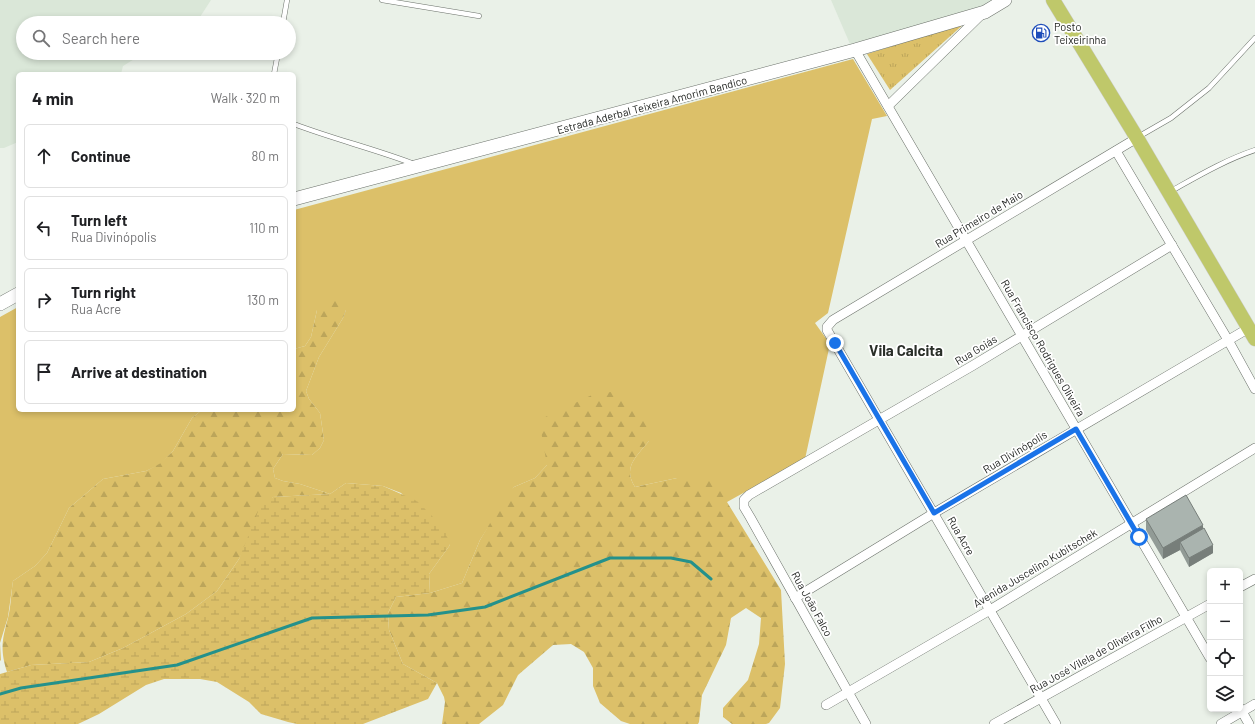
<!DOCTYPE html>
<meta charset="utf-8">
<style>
:root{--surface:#fff;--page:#f2f2f2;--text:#202124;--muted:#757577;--line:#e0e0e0}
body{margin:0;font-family:Barlow,sans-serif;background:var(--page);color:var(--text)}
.controls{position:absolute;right:12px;bottom:12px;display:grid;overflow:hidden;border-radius:6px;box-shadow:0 2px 6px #0003}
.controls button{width:36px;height:36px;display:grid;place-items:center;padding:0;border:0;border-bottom:1px solid var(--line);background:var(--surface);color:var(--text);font:20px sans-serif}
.stop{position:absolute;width:12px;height:12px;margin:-9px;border:3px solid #1a73e8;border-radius:50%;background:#fff}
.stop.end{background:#1a73e8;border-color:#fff;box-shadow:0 1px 4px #0008}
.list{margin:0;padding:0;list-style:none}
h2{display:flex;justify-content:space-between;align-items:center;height:52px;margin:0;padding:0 16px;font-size:17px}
h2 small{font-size:13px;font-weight:400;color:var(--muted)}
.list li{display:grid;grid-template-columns:26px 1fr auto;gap:12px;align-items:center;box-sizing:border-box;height:64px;margin:0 8px 8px;padding:0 8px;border:1px solid var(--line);border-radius:6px}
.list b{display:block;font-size:15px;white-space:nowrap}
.list p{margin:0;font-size:13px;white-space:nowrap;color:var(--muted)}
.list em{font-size:13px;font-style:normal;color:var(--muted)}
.icon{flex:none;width:22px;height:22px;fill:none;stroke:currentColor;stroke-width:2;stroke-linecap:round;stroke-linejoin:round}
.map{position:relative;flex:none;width:1255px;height:724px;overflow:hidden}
.search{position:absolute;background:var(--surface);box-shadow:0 2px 6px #0003;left:16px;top:16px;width:280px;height:44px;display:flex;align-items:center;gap:10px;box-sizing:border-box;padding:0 14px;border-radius:22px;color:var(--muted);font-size:15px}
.panel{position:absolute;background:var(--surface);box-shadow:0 2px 6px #0003;left:16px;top:72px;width:280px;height:340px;border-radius:6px}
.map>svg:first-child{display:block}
</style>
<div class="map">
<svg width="1255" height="724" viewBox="0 0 1255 724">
<defs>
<pattern id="forest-firs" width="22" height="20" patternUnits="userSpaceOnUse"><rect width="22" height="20" fill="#dcc069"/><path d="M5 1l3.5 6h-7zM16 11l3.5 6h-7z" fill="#bca55a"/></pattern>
<pattern id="wetland-marsh" width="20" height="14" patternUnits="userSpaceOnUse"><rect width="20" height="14" fill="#dcc069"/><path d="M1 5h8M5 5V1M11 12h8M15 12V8" fill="none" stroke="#bca55a"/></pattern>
<pattern id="park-tufts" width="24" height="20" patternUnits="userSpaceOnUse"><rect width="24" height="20" fill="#dcc069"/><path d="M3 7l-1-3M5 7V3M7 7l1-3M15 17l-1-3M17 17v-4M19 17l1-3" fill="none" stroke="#bca55a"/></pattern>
</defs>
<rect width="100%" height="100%" fill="#eaf1e8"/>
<g fill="#dae7d8">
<polygon points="0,0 211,0 198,20 193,23 23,23 23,53 144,53 123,66 121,74 18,74 18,142 4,148 0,148"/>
<polygon points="831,0 996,0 977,11 850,44"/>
</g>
<g fill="#dcc069">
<path d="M853,59l34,57 -15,3 -44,194 -13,10 15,21 -25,115 -78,43 -50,-24 -42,9c-13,-20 2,-31 14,-46l-102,24 -12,13 -21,9 -34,53 -18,43 -32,10 -1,-19 21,-29 -49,-52 -18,-7 -37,-3 -16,11 -30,-10 -17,-3 -8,-3 -2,-9 10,-15 29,1 8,-7 4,-8 -4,-27 -11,-14 -3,-8 13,-34 24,-39 3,-8h-29l-6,27 -6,9 -11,3v-139z"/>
<polygon points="18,307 18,410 202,410 192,418 173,451 161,464 146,471 103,479 69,508 47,553 35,566 13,581 8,617 0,643 1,661 0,660 0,317"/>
</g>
<g fill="url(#forest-firs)">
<path d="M338,295l7,6 1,9 -3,8 -24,39 -13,34 3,8 11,14 4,27 -4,8 -8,7 -29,-1 -10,15 2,9 8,3 17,3 30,10 -57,3 -34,62 -22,32 -31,23 -63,34 -34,14 -58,3 -24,7c-7,-22 -5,-32 1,-54 3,-12 3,-25 5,-37l22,-15 12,-13 22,-45 34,-29 43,-8 15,-8 12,-12 19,-33 10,-8h92v-61l11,-3 6,-9 6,-27 4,-8 8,-5z"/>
<path d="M619,391l21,17 9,16v17c-12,15 -27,26 -14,46l42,-9 28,-1 24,12 -2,13 54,88 4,74 -5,44 -11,15 -3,1h-34l-9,-7v-9l25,-28 11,-36 2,-26 -15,-10 -15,10 -5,27 -24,50 -3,27 -1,2h-68l-9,-3 -21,-18 -7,-17v-18l-9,-16 -13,-8 -18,1 -35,30 -15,30 -24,19h-37l3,-22 -1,-5 -7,-14 -34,-19 -14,-34 -1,-17 8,-16 34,-4 32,-10 18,-43 28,-47 6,-6 21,-9 12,-13 -8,-45 55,-26z"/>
</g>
<polygon fill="url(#wetland-marsh)" points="346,483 383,486 417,501 444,528 450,545 429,574 430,593 396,597 388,613 389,630 403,664 437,683 428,699 363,724 297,724 288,722 261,714 249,702 217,682 200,679 164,679 146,685 99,714 78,724 0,724 0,674 31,665 89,662 123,648 186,614 217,591 239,559 259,509 273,497 330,494"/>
<polygon fill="url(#park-tufts)" points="965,23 890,90 867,54"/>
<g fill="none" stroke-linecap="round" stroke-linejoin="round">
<polyline stroke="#24918b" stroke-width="3" points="0,694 21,688 177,665 312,618 428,615 485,607 610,558 671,558 691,562 711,579"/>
<defs>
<g id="lane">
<polyline points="382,0 479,16"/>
<polyline points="283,23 287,0"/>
<polyline points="274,74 278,53"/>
<path d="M294,124c39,15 81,25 120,40"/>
<polyline points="1138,137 1171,118 1209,88 1255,38"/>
<path d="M1171,191c27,-15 54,-31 84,-41"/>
</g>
<g id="street">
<polyline points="855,50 1210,658"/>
<polyline points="888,106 983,13"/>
<polyline points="1116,151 1228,340 1255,389"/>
<polyline points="1240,587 1255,579"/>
<polyline points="795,598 934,513 1249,328"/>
<polyline points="826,705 990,610 1255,448"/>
<polyline points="1240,708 1249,724"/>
<polyline points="866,724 750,517 744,507 744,500 749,495 972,366 1172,245"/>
<polyline points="994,724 1210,604"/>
<polyline points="1056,724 827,330 827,327 833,320 1137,138"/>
<polyline points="1221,724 1255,704"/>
</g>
<g id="secondary">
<polyline points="294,199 855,50 985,12 1005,0"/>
<polyline points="0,304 18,294"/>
</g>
<polyline id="primary" points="1053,0 1137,138 1255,339"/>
</defs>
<use href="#lane" stroke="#6b716a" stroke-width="5.5"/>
<use href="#street" stroke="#6b716a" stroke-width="10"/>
<use href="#secondary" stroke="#6b716a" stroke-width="14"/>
<use href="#primary" stroke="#cdcecd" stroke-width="15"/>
<use href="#lane" stroke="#fff" stroke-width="4.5"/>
<use href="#street" stroke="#fff" stroke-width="9"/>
<use href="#secondary" stroke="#fff" stroke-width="13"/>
<use href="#primary" stroke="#bfc86a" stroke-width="14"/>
</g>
<polygon fill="#929b96" points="1146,519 1203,529 1213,553 1189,567 1180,550 1163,559 1146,530"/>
<g fill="#777e7a">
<polygon points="1203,525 1203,536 1180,542 1180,550 1163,559 1163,548"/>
<polygon points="1213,545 1213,553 1189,567 1189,558"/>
</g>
<g fill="#aab4af" stroke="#777e7a">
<polygon points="1186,495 1203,525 1163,548 1146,519"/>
<polygon points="1204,528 1213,545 1189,558 1180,542"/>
</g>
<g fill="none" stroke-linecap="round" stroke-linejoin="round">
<polyline stroke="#1a73e8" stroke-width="5" points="835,343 934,513 1076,429 1139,537"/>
</g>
<defs>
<symbol id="fuel-ring" viewBox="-11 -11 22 22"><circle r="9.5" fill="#fff" stroke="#1e4dba" stroke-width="1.5"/><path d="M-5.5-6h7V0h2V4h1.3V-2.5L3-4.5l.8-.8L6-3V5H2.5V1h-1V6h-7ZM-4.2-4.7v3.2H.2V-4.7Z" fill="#1e4dba"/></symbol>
</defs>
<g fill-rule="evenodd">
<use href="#fuel-ring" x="1031" y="23" width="20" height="20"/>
</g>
<g text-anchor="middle" stroke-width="3.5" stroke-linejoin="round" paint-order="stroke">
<g font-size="11" fill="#1c1f1c" stroke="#fff" text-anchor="start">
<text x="1054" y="31">Posto<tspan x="1054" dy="13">Teixeirinha</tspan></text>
</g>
<g font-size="11" fill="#1c1f1c" stroke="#fff">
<text transform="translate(652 105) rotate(-15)" y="4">Estrada Aderbal Teixeira Amorim Bandico</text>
<text transform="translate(979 219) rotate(-31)" y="4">Rua Primeiro de Maio</text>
<text transform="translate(1043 348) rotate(60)" y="4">Rua Francisco Rodrigues Oliveira</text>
<text transform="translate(976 350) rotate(-31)" y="4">Rua Goiás</text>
<text transform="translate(1015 452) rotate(-31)" y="4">Rua Divinópolis</text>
<text transform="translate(961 536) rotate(60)" y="4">Rua Acre</text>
<text transform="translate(1035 568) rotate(-31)" y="4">Avenida Juscelino Kubitschek</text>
<text transform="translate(812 604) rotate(61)" y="4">Rua João Falco</text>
<text transform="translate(1096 654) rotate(-29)" y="4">Rua José Vilela de Oliveira Filho</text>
</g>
<g font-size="15" font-weight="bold" fill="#292e28" stroke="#fff">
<text x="906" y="356">Vila Calcita</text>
</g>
</g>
</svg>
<div class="controls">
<button>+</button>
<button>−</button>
<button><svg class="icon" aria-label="locate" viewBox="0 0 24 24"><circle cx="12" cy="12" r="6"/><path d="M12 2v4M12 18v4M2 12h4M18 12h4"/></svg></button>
<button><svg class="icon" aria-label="layers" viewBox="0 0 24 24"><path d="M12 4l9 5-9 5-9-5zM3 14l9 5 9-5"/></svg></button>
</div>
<div class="stop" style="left:1139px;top:537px"></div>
<div class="stop end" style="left:835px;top:343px"></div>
<div class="search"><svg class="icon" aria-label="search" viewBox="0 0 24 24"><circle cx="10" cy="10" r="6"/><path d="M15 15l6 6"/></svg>Search here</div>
<section class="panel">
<h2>4 min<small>Walk · 320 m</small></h2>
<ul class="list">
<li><svg class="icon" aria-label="ahead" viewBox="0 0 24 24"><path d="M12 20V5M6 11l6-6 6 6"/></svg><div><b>Continue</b></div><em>80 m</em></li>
<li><svg class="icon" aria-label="left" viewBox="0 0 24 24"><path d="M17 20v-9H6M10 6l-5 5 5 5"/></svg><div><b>Turn left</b><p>Rua Divinópolis</p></div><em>110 m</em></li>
<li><svg class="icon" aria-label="right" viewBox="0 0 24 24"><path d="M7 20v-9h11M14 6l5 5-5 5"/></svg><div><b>Turn right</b><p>Rua Acre</p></div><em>130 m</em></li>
<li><svg class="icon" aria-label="arrive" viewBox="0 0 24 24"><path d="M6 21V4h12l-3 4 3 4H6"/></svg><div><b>Arrive at destination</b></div></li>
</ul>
</section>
</div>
